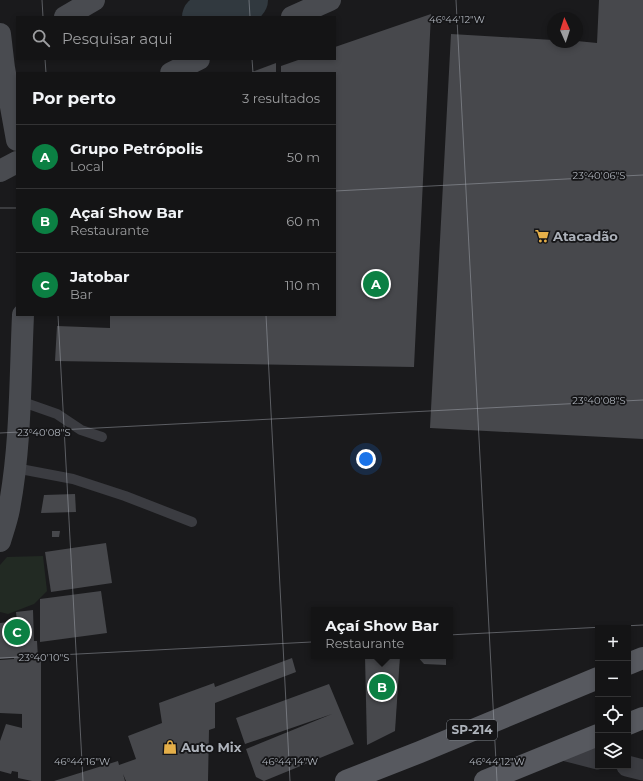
<!DOCTYPE html>
<html lang="pt">
<meta charset="utf-8">
<style>
:root{--surface:#141415;--page:#1d1d1e;--text:#f1f3f6;--muted:#9d9ea0;--line:#333334;--accent:#0b8043}
body{margin:0;font-family:Montserrat,sans-serif;background:var(--page);color:var(--text)}
.controls{position:absolute;right:12px;bottom:12px;display:grid;overflow:hidden;border-radius:0px;box-shadow:0 2px 6px #0003}
.controls button{width:36px;height:36px;display:grid;place-items:center;padding:0;border:0;border-bottom:1px solid var(--line);background:var(--surface);color:var(--text);font:20px sans-serif}
.compass{position:absolute;left:547px;top:12px;width:36px;height:36px;border-radius:50%;background:var(--surface);box-shadow:0 2px 6px #0003;rotate:357deg}
.you{position:absolute;left:366px;top:459px;width:14px;height:14px;margin:-10px;border:3px solid #fff;border-radius:50%;background:#1a73e8;box-shadow:0 0 0 6px #1a73e833}
.badge{display:grid;place-items:center;width:26px;height:26px;border-radius:50%;background:var(--accent);color:#fff;font-size:13px;font-weight:700}
.pin{position:absolute;translate:-50% -50%;border:2px solid #fff;box-shadow:0 1px 4px #0006}
.popup{position:absolute;left:311px;top:607px;width:142px;height:52px;box-sizing:border-box;display:grid;place-content:center;border-radius:0px;background:var(--surface);filter:drop-shadow(0 1px 3px #0005);font-size:13px;white-space:nowrap;color:var(--muted)}
.popup b{font-size:15px;color:var(--text)}
.popup::after{content:'';position:absolute;left:50%;top:100%;margin-left:-8px;border:8px solid transparent;border-top-color:var(--surface)}
.list{margin:0;padding:0;list-style:none}
h2{display:flex;justify-content:space-between;align-items:center;height:52px;margin:0;padding:0 16px;font-size:17px}
h2 small{font-size:13px;font-weight:400;color:var(--muted)}
.list li{display:grid;grid-template-columns:26px 1fr auto;gap:12px;align-items:center;box-sizing:border-box;height:64px;padding:0 16px;border-top:1px solid var(--line)}
.list b{display:block;font-size:15px;white-space:nowrap}
.list p{margin:0;font-size:13px;white-space:nowrap;color:var(--muted)}
.list em{font-size:13px;font-style:normal;color:var(--muted)}
.icon{flex:none;width:22px;height:22px;fill:none;stroke:currentColor;stroke-width:2;stroke-linecap:round;stroke-linejoin:round}
.map{position:relative;flex:none;width:643px;height:781px;overflow:hidden}
.search{position:absolute;background:var(--surface);box-shadow:0 2px 6px #0003;left:16px;top:16px;width:320px;height:44px;display:flex;align-items:center;gap:10px;box-sizing:border-box;padding:0 14px;border-radius:0px;color:var(--muted);font-size:15px}
.panel{position:absolute;background:var(--surface);box-shadow:0 2px 6px #0003;left:16px;top:72px;width:320px;height:244px;border-radius:0px}
.map>svg:first-child{display:block}
</style>
<div class="map">
<svg width="643" height="781" viewBox="0 0 643 781">
<rect width="100%" height="100%" fill="#1a1a1c"/>
<polygon fill="#222a23" points="43,556 47,591 34,604 8,614 0,612 0,565 7,557"/>
<g fill="none" stroke-linecap="round" stroke-linejoin="round">
<polyline stroke="#31393f" stroke-width="44" points="204,17 246,0"/>
</g>
<g fill="#47484c">
<polygon points="599,0 643,0 643,439 430,428 451,34 553,40 553,42 577,41 597,43"/>
<polygon points="431,14 414,367 55,361 57,326 110,328 110,315 335,315 335,73 281,73 281,66 301,59 335,59 335,47"/>
<polygon points="276,63 276,73 249,73"/>
<polygon points="75,494 76,512 41,513 44,495"/>
<polygon points="52,531 60,531 59,537 52,537"/>
<polygon points="106,543 112,583 51,592 45,552"/>
<polygon points="101,591 107,633 40,642 40,599"/>
<polygon points="33,610 34,641 37,641 38,658 26,658 26,661 41,659 41,781 32,781 18,778 18,772 12,771 11,774 0,771 0,741 6,724 22,728 22,714 0,713 0,660 14,659 14,658 0,659 0,623 17,621 16,612"/>
<polygon points="365,656 400,656 395,731 367,745"/>
<polygon points="417,656 446,656 446,665 424,664"/>
<polygon points="292,658 296,672 215,703 215,728 209,730 208,781 126,781 123,774 125,781 54,781 118,761 119,765 136,759 128,736 162,723 159,703 214,683 215,687"/>
<polygon points="329,684 354,744 264,781 256,777 246,749 332,714 245,744 236,718"/>
</g>
<g fill="none" stroke-linecap="round" stroke-linejoin="round">
<g stroke="#3b3c41" stroke-width="10">
<polyline points="20,401 57,414 81,430 102,437"/>
<polyline points="15,468 73,479 125,496 192,522"/>
</g>
<g stroke="#3b3c41" stroke-width="21">
<polyline points="563,750 598,759"/>
<polyline points="627,766 643,770"/>
</g>
<g stroke="#494b50" stroke-width="22">
<polyline points="65,17 94,0"/>
<polyline points="292,17 330,0"/>
<polyline points="0,34 4,68 17,140"/>
<polyline points="171,73 199,59"/>
<polyline points="0,171 17,162"/>
<path d="M0,541c3,-10 7,-21 9,-32 12,-64 11,-129 14,-194"/>
</g>
<g stroke="#57595f" stroke-width="22">
<polyline points="628,664 643,658"/>
<polyline points="628,724 643,718"/>
<polyline points="346,781 420,752 598,678"/>
<polyline points="485,781 598,735"/>
</g>
</g>
<path fill="none" stroke="#adb2ba" stroke-width="1" stroke-opacity="0.45" d="M42,0l1,17M249,0l1,17M456,0l41,781M45,59l1,14M252,59l1,14M335,191l308,-16M0,208h17M58,315l25,466M266,315l24,466M0,433l643,-33M0,658l643,-33"/>
<defs>
<symbol id="supermarket-bare" viewBox="-9 -9 18 18"><path d="M-6-5.5h2.5l.6 2H6L4.5 2H-2.5L-4.4-4H-6ZM-1.5 3.2a1.3 1.3 0 1 0 .1 0ZM3 3.2a1.3 1.3 0 1 0 .1 0Z" fill="#e5af49" stroke="#151517" stroke-width="2.5" paint-order="stroke"/></symbol>
<symbol id="shop-bare" viewBox="-9 -9 18 18"><path d="M-5-2.5h2.3a2.7 3.5 0 0 1 5.4 0H5L5.5 6h-11ZM-1.5-2.5h3a1.5 2.3 0 0 0-3 0Z" fill="#e5af49" stroke="#151517" stroke-width="2.5" paint-order="stroke"/></symbol>
</defs>
<g fill-rule="evenodd">
<use href="#supermarket-bare" x="532" y="226" width="20" height="20"/>
<use href="#shop-bare" x="160" y="737" width="20" height="20"/>
</g>
<g text-anchor="middle" stroke-width="3.5" stroke-linejoin="round" paint-order="stroke">
<rect fill="#151517" stroke="#7f8389" stroke-width="1" x="447" y="720" width="50" height="20" rx="3"/>
<g font-size="12" font-weight="bold" fill="#adb2ba">
<text x="472" y="734">SP-214</text>
</g>
<g font-size="13" font-weight="bold" fill="#adb2ba" stroke="#151517" text-anchor="start">
<text x="553" y="241">Atacadão</text>
<text x="181" y="752">Auto Mix</text>
</g>
</g>
<g font-size="10" text-anchor="middle" fill="#adb2ba" stroke="#151517" stroke-width="3.5" stroke-linejoin="round" paint-order="stroke">
<text x="457" y="23">46°44'12"W</text>
<text x="599" y="179">23°40'06"S</text>
<text x="599" y="404">23°40'08"S</text>
<text x="44" y="436">23°40'08"S</text>
<text x="44" y="661">23°40'10"S</text>
<text x="82" y="765">46°44'16"W</text>
<text x="290" y="765">46°44'14"W</text>
<text x="497" y="765">46°44'12"W</text>
</g>
</svg>
<div class="controls">
<button>+</button>
<button>−</button>
<button><svg class="icon" aria-label="locate" viewBox="0 0 24 24"><circle cx="12" cy="12" r="6"/><path d="M12 2v4M12 18v4M2 12h4M18 12h4"/></svg></button>
<button><svg class="icon" aria-label="layers" viewBox="0 0 24 24"><path d="M12 4l9 5-9 5-9-5zM3 14l9 5 9-5"/></svg></button>
</div>
<svg class="compass" viewBox="-18 -18 36 36"><path d="M0-13l5 13h-10z" fill="#e53935"/><path d="M0 13l5-13h-10z" fill="#9d9ea0"/></svg>
<div class="you"></div>
<div class="pin badge" style="left:376px;top:284px">A</div>
<div class="pin badge" style="left:382px;top:687px">B</div>
<div class="popup"><b>Açaí Show Bar</b>Restaurante</div>
<div class="pin badge" style="left:17px;top:632px">C</div>
<div class="search"><svg class="icon" aria-label="search" viewBox="0 0 24 24"><circle cx="10" cy="10" r="6"/><path d="M15 15l6 6"/></svg>Pesquisar aqui</div>
<section class="panel">
<h2>Por perto<small>3 resultados</small></h2>
<ul class="list">
<li><span class="badge">A</span><div><b>Grupo Petrópolis</b><p>Local</p></div><em>50 m</em></li>
<li><span class="badge">B</span><div><b>Açaí Show Bar</b><p>Restaurante</p></div><em>60 m</em></li>
<li><span class="badge">C</span><div><b>Jatobar</b><p>Bar</p></div><em>110 m</em></li>
</ul>
</section>
</div>
